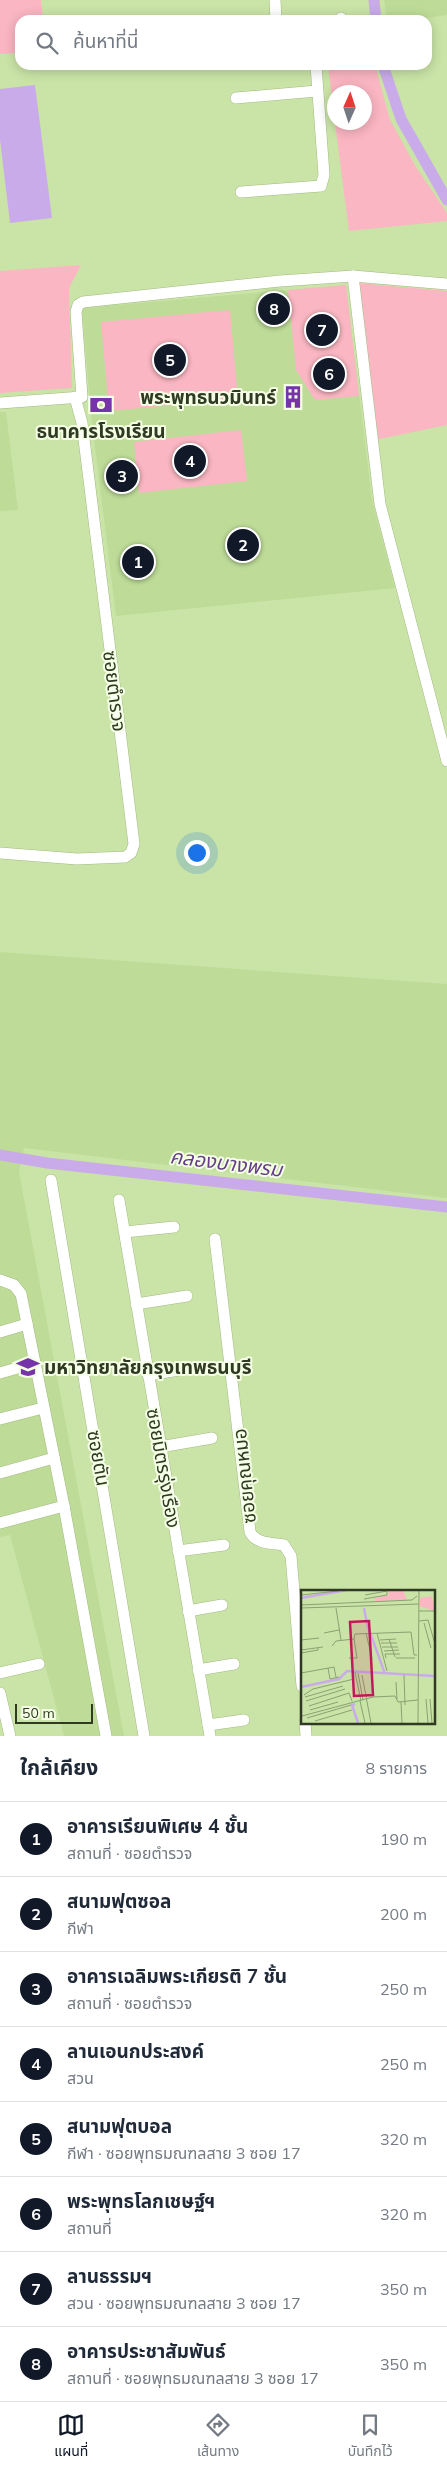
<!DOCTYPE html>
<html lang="th">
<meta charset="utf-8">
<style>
:root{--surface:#fff;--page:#f2f2f3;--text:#1f2937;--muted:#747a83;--line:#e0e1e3;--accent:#111827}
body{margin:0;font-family:Mulish,"Noto Sans Thai",sans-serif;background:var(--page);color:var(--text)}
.compass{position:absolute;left:327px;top:85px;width:45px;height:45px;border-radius:50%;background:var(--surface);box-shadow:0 2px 12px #0003;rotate:3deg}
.scale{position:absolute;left:15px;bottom:12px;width:78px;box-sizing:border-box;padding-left:5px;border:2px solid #303a22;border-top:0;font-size:14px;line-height:18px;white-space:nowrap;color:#303a22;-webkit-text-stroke:4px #f4ffe6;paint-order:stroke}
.you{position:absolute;left:196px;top:852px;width:18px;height:18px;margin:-12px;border:4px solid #fff;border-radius:50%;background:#1a73e8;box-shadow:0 0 0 8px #1a73e833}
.badge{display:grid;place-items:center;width:32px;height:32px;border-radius:50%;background:var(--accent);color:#fff;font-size:16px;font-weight:700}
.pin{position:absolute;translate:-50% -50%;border:2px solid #fff;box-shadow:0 1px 5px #0006}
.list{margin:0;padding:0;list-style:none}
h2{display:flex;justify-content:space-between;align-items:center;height:65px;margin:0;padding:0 20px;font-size:21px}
h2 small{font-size:16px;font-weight:400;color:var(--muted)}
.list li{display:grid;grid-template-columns:32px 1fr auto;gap:15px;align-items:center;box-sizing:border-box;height:75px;padding:0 20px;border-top:1px solid var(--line)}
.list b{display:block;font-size:19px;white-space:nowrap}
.list p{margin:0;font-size:16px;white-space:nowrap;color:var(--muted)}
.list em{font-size:16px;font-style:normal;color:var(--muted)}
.icon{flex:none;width:28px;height:28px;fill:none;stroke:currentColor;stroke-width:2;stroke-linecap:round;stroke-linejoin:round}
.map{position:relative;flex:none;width:447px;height:1736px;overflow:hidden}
.search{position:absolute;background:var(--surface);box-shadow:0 2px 12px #0003;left:15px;right:15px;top:15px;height:55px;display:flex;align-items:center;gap:12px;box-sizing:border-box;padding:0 18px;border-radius:15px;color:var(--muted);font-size:19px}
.sheet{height:665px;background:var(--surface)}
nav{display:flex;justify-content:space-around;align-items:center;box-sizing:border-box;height:70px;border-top:1px solid var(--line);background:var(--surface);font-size:14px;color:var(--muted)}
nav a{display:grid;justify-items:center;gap:2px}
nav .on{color:var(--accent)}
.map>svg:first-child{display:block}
</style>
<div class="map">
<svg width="447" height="1736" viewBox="0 0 447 1736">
<rect width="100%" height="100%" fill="#cae4a7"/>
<g fill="#bedc98">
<polygon points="384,0 447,0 447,15 413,20 387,20"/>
<polygon points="346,285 372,500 395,588 116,616 91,415 82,308"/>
<polygon points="0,412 6,412 18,510 0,511"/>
<polygon points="0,952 447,984 447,1198 24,1148 19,1172 124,1736 64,1736 10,1535 0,1537"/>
</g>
<g fill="#fab6c2">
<polygon points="0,0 41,0 43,20 20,20 20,53 0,54"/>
<polygon points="328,65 375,65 390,120 416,167 447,213 447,221 349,231 335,123 364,122 364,92 334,92 334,115"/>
<polygon points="81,265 69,288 72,388 0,393 0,271"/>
<polygon points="359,283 447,291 447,425 375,440"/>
<polygon points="346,285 359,396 315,400 296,370 288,290"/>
<polygon points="230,310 238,399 109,411 101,322"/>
<polygon points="241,430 247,481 139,493 134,442"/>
</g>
<polygon fill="#caabea" points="35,85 52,218 10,223 0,140 0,89"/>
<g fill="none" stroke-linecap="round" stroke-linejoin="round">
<g stroke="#caabea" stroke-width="11">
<polyline points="374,0 376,20"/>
<polyline points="383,65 401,119 447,200"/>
<polyline points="0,1155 47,1163 447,1207"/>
</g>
<defs>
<g id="minor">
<polyline points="275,0 276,20"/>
<polyline points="341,20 341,18"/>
<polyline points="236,98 317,91"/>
<polyline points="241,192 321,186 324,175 316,65"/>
<polyline points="353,276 380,504 447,761"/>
<polyline points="0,403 82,397 76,312 78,305 83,302 280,281 353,276 447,284"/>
<polyline points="0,853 77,859 125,857 131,853 134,844 82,423 75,397"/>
<polyline points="51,1180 144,1736"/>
<polyline points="119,1200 210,1736"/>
<polyline points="125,1232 174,1227"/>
<path d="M215,1239l35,293c6,12 22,11 34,13l7,11 11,130"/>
<polyline points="0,1280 14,1285 21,1294 64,1506 106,1736"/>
<polyline points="136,1304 187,1296"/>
<polyline points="0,1332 27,1324"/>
<polyline points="0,1373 35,1363"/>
<polyline points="148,1375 198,1367"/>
<polyline points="0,1419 43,1408"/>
<polyline points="160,1447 212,1438"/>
<polyline points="0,1473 54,1458"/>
<polyline points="0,1523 64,1506"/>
<polyline points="178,1551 224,1545"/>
<polyline points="188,1611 222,1605"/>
<polyline points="198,1670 234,1664"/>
<polyline points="0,1673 39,1664"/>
<polyline points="0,1693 10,1736"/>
<polyline points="305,1722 306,1736"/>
<polyline points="208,1725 244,1720"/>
</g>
</defs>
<use href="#minor" stroke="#a2bb80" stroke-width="12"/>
<use href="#minor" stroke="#fff" stroke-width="11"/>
</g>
<defs>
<symbol id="building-bare" viewBox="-9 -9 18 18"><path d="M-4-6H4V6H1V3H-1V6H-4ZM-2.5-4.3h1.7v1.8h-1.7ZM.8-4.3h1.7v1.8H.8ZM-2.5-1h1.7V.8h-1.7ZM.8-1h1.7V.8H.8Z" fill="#7634a8" stroke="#f4ffe6" stroke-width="2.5" paint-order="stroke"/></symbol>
<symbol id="bank-bare" viewBox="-9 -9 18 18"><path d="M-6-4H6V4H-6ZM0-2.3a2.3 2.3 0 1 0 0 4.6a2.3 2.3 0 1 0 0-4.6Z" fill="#7634a8" stroke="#f4ffe6" stroke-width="2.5" paint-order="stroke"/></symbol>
<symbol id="university-bare" viewBox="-9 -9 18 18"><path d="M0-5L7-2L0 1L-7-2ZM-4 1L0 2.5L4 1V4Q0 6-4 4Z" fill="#7634a8" stroke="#f4ffe6" stroke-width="2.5" paint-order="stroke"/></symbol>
</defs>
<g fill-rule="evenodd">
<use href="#building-bare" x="277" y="381" width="32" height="32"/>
<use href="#bank-bare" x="85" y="389" width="32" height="32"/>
<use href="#university-bare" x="12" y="1351" width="32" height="32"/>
</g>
<g text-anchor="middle" stroke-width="4" stroke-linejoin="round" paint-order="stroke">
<g font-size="19" font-weight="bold" fill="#303a22" stroke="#f4ffe6" text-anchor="end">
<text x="276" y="404">พระพุทธนวมินทร์</text>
<text x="101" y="438" text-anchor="middle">ธนาคารโรงเรียน</text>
<text x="44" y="1374" text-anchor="start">มหาวิทยาลัยกรุงเทพธนบุรี</text>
</g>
<g font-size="19" fill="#303a22" stroke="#f4ffe6">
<text transform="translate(115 691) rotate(83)" y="7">ซอยตำรวจ</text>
<text transform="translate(99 1458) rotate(80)" y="7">ซอยตัน</text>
<text transform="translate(164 1468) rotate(80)" y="7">ซอยมิตรรุ่งเรือง</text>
<text transform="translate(244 1476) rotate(-96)" y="7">ซอยคุณหมอ</text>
</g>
<g font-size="20" font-style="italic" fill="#663e89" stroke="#f4ffe6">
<text transform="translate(226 1163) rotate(7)" y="7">คลองบางพรม</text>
</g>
</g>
<g transform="translate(301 1590)">
<rect width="134" height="134" fill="#cae4a7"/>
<path d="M87,0h15l4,10 -32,1v-3l14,-3zM131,6l2,15 -14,-5v-8z" fill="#fab6c2"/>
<path fill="none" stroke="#caabea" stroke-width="2.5" d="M0,8l46,-8M63,18l3,16 18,50M0,97l38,-8 8,-8 88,5M54,114l-3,1 6,18"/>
<path fill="none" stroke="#8ca072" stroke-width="1" d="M0,5l37,-4M64,5l22,-4M63,9l23,-4v-5M0,15l111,-5 5,-4M0,18l118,-4M35,18l5,32M118,21h16M118,31l9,-1 7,24M123,33l7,25M23,43l15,-3M65,43l6,26M76,43l10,38M88,49l6,18M0,50l18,-2M79,50l16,-1M80,53h16M31,56l4,-5 18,-2 1,-5 56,-2 3,23h3M81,57h16M0,60l22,-3M83,61l15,-1M0,63l17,-3v-2M48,68h8l-3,-19M85,68l-1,-4h15M95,68h19M27,78l2,11 9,-2M54,82l6,29M0,83l33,-6 2,10M57,83l5,27M61,85l9,48M103,85l1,30M95,92l1,17M3,105l9,-6 41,-10M4,107l38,-11M125,109l2,24M129,109l2,24M5,111l39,-12M59,111l5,22M100,112l1,21M8,116l40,-13 3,8M9,120l28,-8M1,126l71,-19 22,-1 3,6 20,-2M6,128l44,-13M14,131l37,-11M117,133l1,-133"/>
<path fill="#c2185b" fill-opacity="0.15" stroke="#c2185b" stroke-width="2.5" d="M68,31l4,74 -19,1 -4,-74z"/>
<rect width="134" height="134" fill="none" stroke="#303a22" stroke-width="2.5"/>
</g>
</svg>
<svg class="compass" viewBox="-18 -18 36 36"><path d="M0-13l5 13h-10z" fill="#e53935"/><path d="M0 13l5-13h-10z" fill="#747a83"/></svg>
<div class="scale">50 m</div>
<div class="you"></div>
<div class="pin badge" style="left:138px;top:562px">1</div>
<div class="pin badge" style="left:243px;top:545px">2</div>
<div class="pin badge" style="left:122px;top:476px">3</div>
<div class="pin badge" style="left:190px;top:461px">4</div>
<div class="pin badge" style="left:170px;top:360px">5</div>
<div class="pin badge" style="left:329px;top:374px">6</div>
<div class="pin badge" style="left:322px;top:330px">7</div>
<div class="pin badge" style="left:274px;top:309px">8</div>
<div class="search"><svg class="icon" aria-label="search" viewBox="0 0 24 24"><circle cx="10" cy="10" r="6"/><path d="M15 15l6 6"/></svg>ค้นหาที่นี่</div>
</div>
<section class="sheet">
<h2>ใกล้เคียง<small>8 รายการ</small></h2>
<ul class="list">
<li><span class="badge">1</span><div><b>อาคารเรียนพิเศษ 4 ชั้น</b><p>สถานที่ · ซอยตำรวจ</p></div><em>190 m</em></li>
<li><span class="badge">2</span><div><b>สนามฟุตซอล</b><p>กีฬา</p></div><em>200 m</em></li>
<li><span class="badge">3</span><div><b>อาคารเฉลิมพระเกียรติ 7 ชั้น</b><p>สถานที่ · ซอยตำรวจ</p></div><em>250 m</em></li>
<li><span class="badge">4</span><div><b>ลานเอนกประสงค์</b><p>สวน</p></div><em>250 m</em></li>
<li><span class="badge">5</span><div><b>สนามฟุตบอล</b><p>กีฬา · ซอยพุทธมณฑลสาย 3 ซอย 17</p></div><em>320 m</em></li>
<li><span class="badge">6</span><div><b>พระพุทธโลกเชษฐ์ฯ</b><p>สถานที่</p></div><em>320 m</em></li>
<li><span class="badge">7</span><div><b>ลานธรรมฯ</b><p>สวน · ซอยพุทธมณฑลสาย 3 ซอย 17</p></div><em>350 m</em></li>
<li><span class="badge">8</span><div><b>อาคารประชาสัมพันธ์</b><p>สถานที่ · ซอยพุทธมณฑลสาย 3 ซอย 17</p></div><em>350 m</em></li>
</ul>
</section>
<nav>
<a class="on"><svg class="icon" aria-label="map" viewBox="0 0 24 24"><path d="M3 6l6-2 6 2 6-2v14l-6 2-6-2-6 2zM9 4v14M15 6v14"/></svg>แผนที่</a>
<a><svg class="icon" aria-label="directions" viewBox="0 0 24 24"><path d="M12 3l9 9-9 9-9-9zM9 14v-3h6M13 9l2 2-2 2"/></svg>เส้นทาง</a>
<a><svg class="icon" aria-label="saved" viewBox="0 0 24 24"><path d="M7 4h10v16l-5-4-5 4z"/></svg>บันทึกไว้</a>
</nav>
